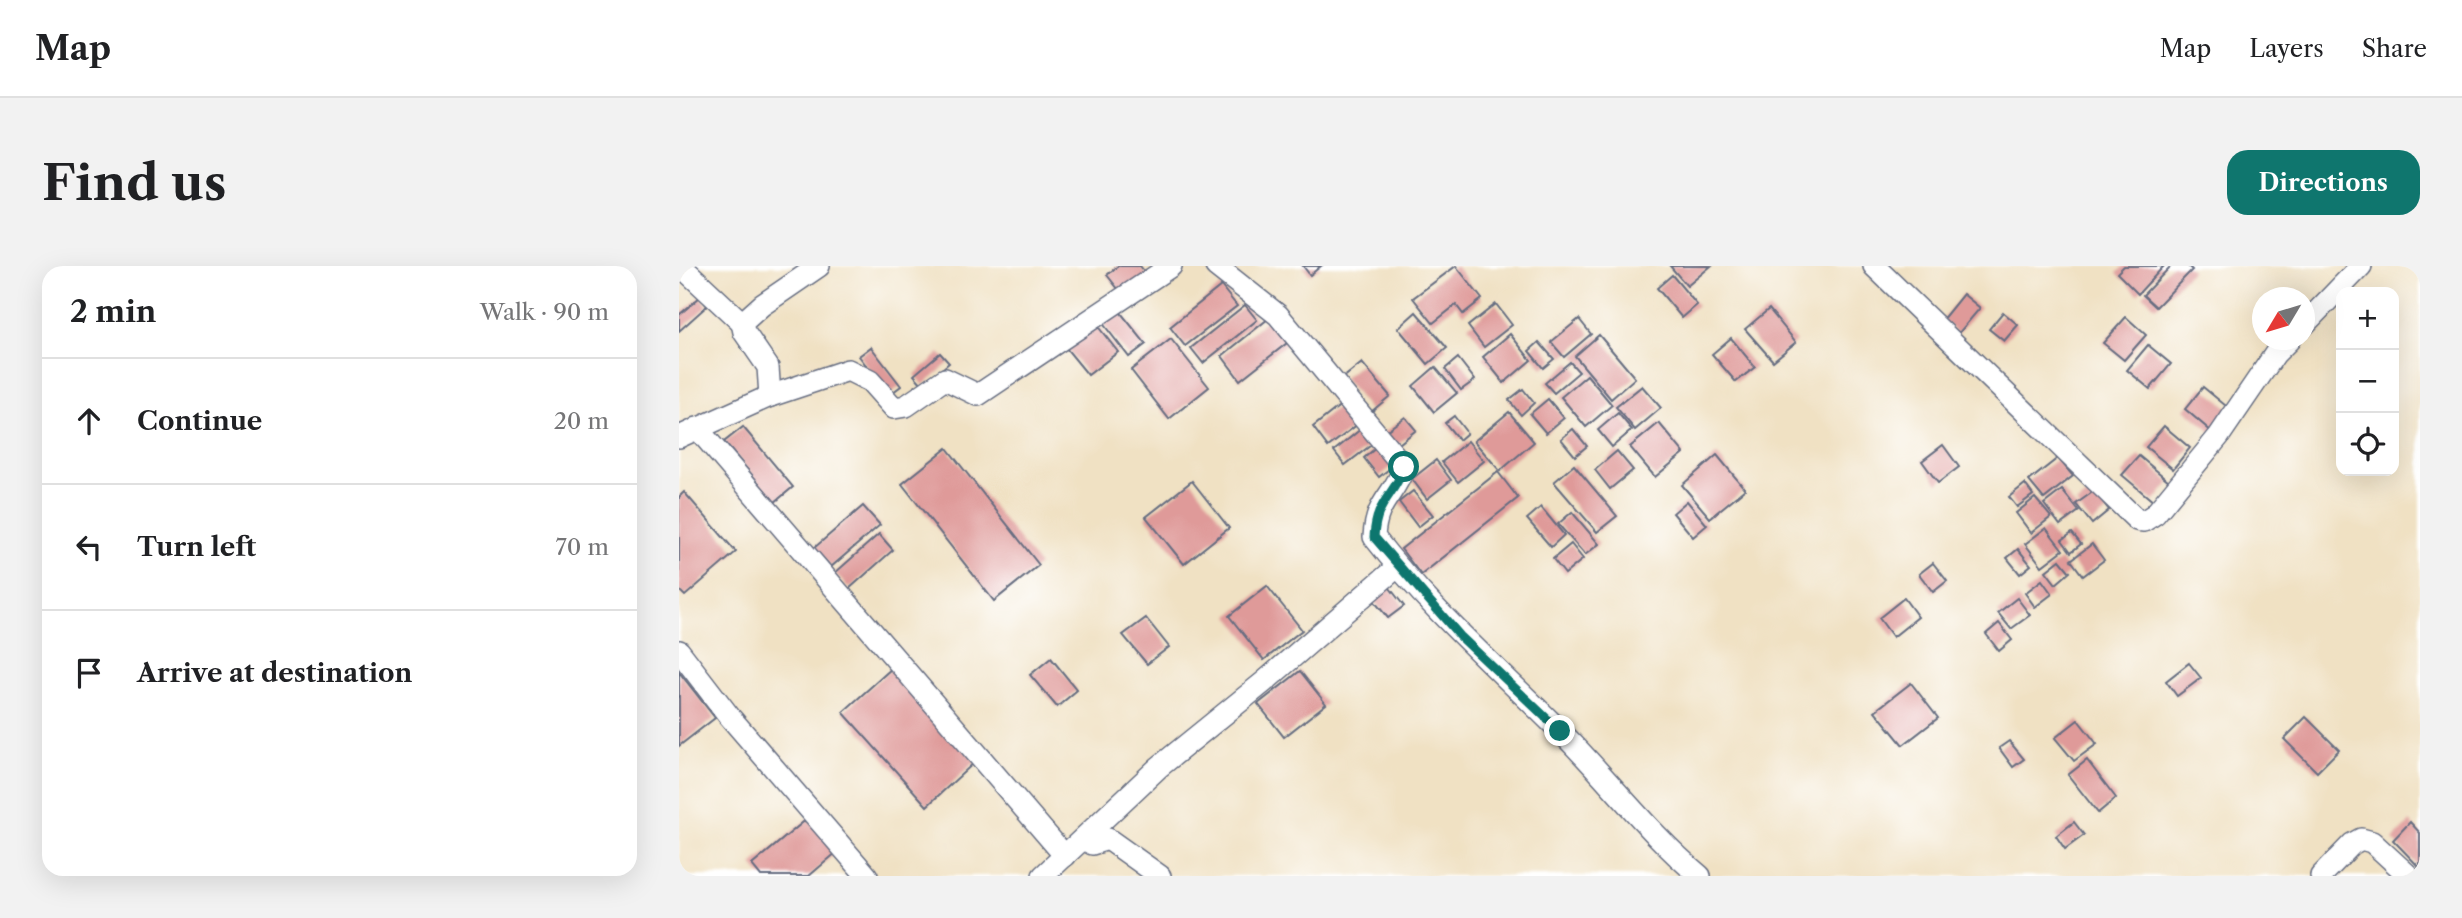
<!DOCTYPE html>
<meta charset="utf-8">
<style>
:root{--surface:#fff;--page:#f2f2f2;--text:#202124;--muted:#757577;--line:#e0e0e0;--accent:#0f766e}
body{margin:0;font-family:"Libre Caslon Text",serif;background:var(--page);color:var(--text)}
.controls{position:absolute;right:21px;top:21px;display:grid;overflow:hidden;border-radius:14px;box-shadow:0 7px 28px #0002}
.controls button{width:63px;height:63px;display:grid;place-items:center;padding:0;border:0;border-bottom:2px solid var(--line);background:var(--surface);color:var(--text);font:35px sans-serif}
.compass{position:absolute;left:1573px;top:21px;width:63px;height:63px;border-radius:50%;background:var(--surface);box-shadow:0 7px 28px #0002;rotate:232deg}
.stop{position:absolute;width:21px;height:21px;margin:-16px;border:5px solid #0f766e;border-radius:50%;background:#fff}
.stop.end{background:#0f766e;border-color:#fff;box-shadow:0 2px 7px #0008}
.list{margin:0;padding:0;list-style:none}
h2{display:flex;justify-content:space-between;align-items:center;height:91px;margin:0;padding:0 28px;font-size:30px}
h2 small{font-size:23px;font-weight:400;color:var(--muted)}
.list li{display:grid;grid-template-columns:46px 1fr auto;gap:21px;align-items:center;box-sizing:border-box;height:126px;padding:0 28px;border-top:2px solid var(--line)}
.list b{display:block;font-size:26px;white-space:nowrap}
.list em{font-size:23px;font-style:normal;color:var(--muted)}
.icon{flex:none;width:38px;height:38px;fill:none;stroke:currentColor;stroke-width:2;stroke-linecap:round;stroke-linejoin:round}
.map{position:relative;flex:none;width:1741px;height:610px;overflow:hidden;border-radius:21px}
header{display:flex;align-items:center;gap:42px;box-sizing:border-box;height:98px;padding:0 35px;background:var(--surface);border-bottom:2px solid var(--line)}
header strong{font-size:33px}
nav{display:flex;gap:38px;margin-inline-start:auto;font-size:24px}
.intro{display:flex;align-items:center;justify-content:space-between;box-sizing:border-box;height:168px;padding:0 42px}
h1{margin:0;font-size:49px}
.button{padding:18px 32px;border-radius:21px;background:var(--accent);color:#fff;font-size:24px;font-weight:700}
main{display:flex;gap:42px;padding:0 42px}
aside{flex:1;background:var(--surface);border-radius:21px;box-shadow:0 7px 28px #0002}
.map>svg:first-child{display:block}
</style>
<header>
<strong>Map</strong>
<nav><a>Map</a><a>Layers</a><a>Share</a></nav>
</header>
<div class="intro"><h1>Find us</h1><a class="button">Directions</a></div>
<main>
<aside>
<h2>2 min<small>Walk · 90 m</small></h2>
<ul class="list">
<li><svg class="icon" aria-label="ahead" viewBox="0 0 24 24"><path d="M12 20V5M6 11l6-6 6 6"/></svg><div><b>Continue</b></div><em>20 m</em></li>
<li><svg class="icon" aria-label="left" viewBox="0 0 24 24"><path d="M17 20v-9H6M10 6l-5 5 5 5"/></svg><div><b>Turn left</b></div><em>70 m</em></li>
<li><svg class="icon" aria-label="arrive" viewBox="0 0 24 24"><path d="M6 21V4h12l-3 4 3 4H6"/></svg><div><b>Arrive at destination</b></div></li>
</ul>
</aside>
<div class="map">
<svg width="1741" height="610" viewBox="0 0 1741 610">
<rect width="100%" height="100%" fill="#fff"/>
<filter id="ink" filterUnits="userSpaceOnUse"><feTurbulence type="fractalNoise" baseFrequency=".0143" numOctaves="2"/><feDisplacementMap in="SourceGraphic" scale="14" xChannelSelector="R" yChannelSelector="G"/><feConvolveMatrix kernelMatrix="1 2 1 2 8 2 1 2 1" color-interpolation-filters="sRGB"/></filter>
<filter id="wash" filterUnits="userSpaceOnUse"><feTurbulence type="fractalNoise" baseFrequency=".00686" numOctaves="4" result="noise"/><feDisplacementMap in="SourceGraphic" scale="28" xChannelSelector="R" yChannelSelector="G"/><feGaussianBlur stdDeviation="1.57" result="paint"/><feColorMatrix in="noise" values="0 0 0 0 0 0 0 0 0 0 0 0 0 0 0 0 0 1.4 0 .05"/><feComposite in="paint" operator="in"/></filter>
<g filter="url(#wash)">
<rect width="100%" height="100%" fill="#f0e1c3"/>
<g id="blocks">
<g fill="#df9a99">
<polygon points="439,0 461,0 469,10 444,29 428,9"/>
<polygon points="624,0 642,0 631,9"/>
<polygon points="777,0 803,33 784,48 777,39 754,57 734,32"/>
<polygon points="991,0 1032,0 1008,20"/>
<polygon points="1445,0 1485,0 1459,28 1438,7"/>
<polygon points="1492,0 1509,0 1513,4 1477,41 1464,29"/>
<polygon points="993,9 1018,39 1003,52 978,22"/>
<polygon points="542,20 558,40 506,80 491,61"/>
<polygon points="1284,28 1301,42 1279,68 1263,54"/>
<polygon points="21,31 28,40 0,65 0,49"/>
<polygon points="817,38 833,59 805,81 789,60"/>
<polygon points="566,39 578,54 524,97 512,82"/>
<polygon points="438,42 467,78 450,91 422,55"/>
<polygon points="1090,43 1117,76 1094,95 1066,63"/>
<polygon points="737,46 768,82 749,98 719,62"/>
<polygon points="1324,46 1339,59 1325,75 1310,63"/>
<polygon points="1447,51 1467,69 1445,94 1424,77"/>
<polygon points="589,53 608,77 561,114 543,90"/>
<polygon points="900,53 912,68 885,91 872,76"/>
<polygon points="417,58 439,86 409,109 386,81"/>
<polygon points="831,68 852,94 825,117 804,91"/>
<polygon points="920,69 956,112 932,133 896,90"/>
<polygon points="1052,72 1076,101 1057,116 1033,88"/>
<polygon points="492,73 530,121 490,153 452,104"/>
<polygon points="860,76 875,93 864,102 850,85"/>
<polygon points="1469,79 1492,98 1471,123 1448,104"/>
<polygon points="192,81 222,120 210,129 180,90"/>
<polygon points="261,87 270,97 244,119 235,109"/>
<polygon points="779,92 796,114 782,124 766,103"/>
<polygon points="891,96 900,106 875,127 866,117"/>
<polygon points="683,97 711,130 692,146 664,112"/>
<polygon points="756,101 778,127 755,146 734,120"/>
<polygon points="908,109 933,139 907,161 882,131"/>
<polygon points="963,120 982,142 956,164 937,141"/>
<polygon points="1524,121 1552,144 1533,166 1506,143"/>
<polygon points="844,123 855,137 842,149 830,134"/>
<polygon points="869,133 885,152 867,167 851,148"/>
<polygon points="663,138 679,158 649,181 634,161"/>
<polygon points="830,146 855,176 821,205 795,175"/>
<polygon points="939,147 953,164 933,181 919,164"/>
<polygon points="775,150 788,167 780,174 766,157"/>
<polygon points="726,151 737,164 715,182 703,168"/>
<polygon points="980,157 1005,187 976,211 951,181"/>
<polygon points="688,158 700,173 666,199 655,185"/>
<polygon points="1485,160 1511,182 1494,203 1467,181"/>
<polygon points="64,161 114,221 96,236 45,176"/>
<polygon points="894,163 908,180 896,190 882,173"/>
<polygon points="789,175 805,195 779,216 763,196"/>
<polygon points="704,176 719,196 700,211 685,192"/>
<polygon points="1264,179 1280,201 1259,217 1243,195"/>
<polygon points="268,182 360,299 315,335 223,218"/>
<polygon points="938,185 954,204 931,223 916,204"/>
<polygon points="1038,189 1066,223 1031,252 1003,219"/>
<polygon points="1460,190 1491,216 1475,236 1443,209"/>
<polygon points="1379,192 1394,210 1365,233 1350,215"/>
<polygon points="757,194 772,214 748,233 733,213"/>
<polygon points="895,199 938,250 918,266 875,216"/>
<polygon points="819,206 839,232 742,309 722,283"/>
<polygon points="513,215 550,262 505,298 467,251"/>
<polygon points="1346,218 1354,229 1338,241 1330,231"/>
<polygon points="1383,224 1400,245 1381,259 1365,238"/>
<polygon points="734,225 754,249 739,261 720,236"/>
<polygon points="1415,225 1430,244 1413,258 1397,238"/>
<polygon points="5,226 57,286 6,330 0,324 0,231"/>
<polygon points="1356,232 1372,251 1352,267 1337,247"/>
<polygon points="1008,235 1028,259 1014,271 994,247"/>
<polygon points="184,240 201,259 152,301 135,282"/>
<polygon points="862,241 885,269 872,281 848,253"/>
<polygon points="893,246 920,278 906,289 879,258"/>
<polygon points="1367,262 1384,284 1363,300 1346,278"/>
<polygon points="1393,267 1402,278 1392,286 1383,274"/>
<polygon points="200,268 214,284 170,323 156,307"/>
<polygon points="892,278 904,293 886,308 874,293"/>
<polygon points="1413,278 1425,294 1404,310 1392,294"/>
<polygon points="1339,283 1352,299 1341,308 1328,292"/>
<polygon points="1381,294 1391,306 1377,318 1367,305"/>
<polygon points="1254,297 1268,315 1254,326 1240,308"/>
<polygon points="1363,314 1373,328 1356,341 1346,327"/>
<polygon points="707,317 725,340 709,352 691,330"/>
<polygon points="588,320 623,364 585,394 550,350"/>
<polygon points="1225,332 1239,351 1214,371 1200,352"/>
<polygon points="1338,332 1351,349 1332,363 1319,347"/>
<polygon points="467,352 490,381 468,398 444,369"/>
<polygon points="1320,357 1333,374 1320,385 1307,368"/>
<polygon points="372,392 398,424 378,441 351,409"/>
<polygon points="1510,397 1522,412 1498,430 1487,415"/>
<polygon points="213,402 297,495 248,540 164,446"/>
<polygon points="621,405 647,438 605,471 579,438"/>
<polygon points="0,406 36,452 0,480"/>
<polygon points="1232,417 1259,452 1224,479 1196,445"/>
<polygon points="1627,451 1660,484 1638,506 1605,473"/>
<polygon points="1399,454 1418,478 1395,495 1376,472"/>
<polygon points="1330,475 1345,493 1334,501 1320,482"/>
<polygon points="1408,494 1437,532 1419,547 1389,509"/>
<polygon points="129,552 158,586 130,610 82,610 73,599"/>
<polygon points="1395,556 1405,569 1386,583 1377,570"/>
<polygon points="1731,556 1741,567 1741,602 1714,574"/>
</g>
</g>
</g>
<g filter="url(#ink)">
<use href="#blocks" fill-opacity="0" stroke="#666d81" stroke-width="2"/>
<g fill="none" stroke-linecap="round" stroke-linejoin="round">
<defs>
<g id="street">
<polyline points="2,0 63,57"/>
<path d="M537,0l62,49 126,152c-10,30 -28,33 -30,70 55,71 121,129 185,193 48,47 89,103 141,146"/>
<polyline points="1195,0 1458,254 1465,255 1476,248 1540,170 1596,88 1610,74"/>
<polyline points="1626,58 1682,0"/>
<polyline points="91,130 89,101 65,66 63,57 83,39 140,0"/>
<polyline points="18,162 386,590"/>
<polyline points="0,171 91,130 169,104 191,115 215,142 227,140 266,113 299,129 492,0"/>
<polyline points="0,385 50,450 188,610"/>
<polyline points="406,572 413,578 429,573 481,610"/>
<polyline points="364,610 480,501 585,416 718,301"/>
<polyline points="1642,610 1673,578 1682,573 1693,576 1730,610"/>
</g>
</defs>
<use href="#street" stroke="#666d81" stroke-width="24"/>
<use href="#street" stroke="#fff" stroke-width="21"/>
</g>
</g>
<g fill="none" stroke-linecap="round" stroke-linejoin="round" filter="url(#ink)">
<path stroke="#0f766e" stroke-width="9" d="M725,201c-10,30 -28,33 -30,70l86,99 100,95"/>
</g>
</svg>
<div class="controls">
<button>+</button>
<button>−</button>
<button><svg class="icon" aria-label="locate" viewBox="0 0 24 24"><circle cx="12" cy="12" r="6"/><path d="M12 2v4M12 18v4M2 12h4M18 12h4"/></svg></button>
</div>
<svg class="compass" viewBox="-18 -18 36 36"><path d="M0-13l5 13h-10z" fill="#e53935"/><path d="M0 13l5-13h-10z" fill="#757577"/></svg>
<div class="stop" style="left:725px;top:201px"></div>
<div class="stop end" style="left:881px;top:465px"></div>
</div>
</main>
